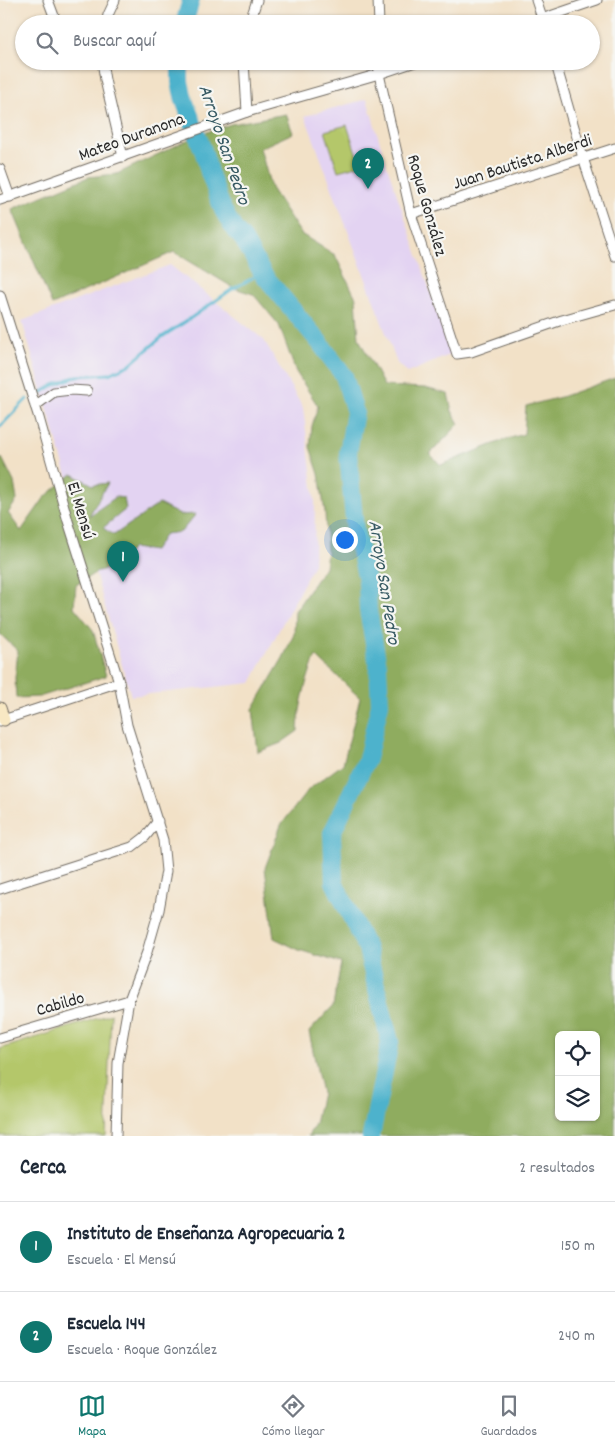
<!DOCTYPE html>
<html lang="es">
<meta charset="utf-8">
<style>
:root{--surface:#fff;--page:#f2f2f3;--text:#1f2937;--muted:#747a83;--line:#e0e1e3;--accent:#0f766e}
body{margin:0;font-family:Dekko,sans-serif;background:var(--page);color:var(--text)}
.controls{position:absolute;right:15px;bottom:15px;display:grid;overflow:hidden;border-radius:8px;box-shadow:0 1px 4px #0004}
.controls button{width:45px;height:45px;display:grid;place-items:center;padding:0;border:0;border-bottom:1px solid var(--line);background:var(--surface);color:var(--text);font:25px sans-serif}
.you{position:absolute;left:344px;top:539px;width:18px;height:18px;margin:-12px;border:4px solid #fff;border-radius:50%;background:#1a73e8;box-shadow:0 0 0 8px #1a73e833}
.badge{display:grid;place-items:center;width:32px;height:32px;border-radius:50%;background:var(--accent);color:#fff;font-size:16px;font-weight:700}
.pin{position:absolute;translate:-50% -41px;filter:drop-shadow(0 1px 2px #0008)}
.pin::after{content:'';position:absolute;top:26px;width:18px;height:15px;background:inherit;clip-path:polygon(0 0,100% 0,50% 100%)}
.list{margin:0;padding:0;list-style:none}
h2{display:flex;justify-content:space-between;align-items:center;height:65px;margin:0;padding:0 20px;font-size:21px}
h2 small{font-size:16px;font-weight:400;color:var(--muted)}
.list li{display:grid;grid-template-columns:32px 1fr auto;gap:15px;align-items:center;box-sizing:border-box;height:90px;padding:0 20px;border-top:1px solid var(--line)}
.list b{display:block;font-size:19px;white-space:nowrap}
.list p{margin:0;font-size:16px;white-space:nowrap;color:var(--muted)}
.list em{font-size:16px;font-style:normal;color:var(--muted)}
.icon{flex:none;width:28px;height:28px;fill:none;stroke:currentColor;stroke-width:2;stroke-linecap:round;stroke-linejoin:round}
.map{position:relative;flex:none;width:615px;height:1136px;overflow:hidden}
.search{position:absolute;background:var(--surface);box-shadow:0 1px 4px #0004;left:15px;right:15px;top:15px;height:55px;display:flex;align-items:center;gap:12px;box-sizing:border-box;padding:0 18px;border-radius:28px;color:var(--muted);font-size:19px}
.sheet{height:245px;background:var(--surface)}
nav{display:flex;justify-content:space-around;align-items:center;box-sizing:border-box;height:70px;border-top:1px solid var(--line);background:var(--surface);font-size:14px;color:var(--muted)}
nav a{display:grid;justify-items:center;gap:2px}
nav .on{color:var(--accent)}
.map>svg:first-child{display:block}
</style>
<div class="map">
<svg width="615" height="1136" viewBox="0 0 615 1136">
<rect width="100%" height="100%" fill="#f6f6f2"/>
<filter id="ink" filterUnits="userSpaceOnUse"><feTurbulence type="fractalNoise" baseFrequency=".02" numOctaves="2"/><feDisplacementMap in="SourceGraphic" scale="10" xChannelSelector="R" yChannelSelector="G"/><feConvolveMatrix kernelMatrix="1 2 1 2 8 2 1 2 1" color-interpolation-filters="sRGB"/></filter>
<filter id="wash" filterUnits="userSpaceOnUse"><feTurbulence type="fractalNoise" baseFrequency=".0096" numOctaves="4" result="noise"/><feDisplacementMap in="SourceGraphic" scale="20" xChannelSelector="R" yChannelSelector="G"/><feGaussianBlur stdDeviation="1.12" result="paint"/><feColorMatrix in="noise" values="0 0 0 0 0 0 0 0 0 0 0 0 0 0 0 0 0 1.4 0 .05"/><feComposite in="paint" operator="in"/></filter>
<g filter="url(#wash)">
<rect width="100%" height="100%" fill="#f2e1c7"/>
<g fill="#e3d3f2">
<polygon points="367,99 387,166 452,354 407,373 397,363 305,116"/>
<polygon points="170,265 264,340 303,408 315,502 314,564 251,683 131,696 22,321"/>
</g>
<g fill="#b4c76a" stroke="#70794a">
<polygon points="347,125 360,165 338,171 325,131"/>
<polygon points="111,1014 106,1136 0,1136 0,1049"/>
</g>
<g fill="#8fac5e" stroke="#5d6c44" fill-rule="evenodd">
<path d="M286,114l7,19 -33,15 11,40 30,46 34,21 21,43 3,41 25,47 41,2 23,6 4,17 7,13 -29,30 11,11 63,-25 20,-6 2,-28 35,-9 54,-19v758h-307l7,-12 7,-31 -13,-61 24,-26 8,-43 -42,-13 -25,-12 -9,-70 16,-43 28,-36 34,-25 17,-66 -44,-42c-10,24 -17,49 -18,75l-17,12 -23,9 -5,-43 30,-51 11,-24 1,-23 30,-44 2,-15 -2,-40 -6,-38 -9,-27 2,-21 6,-20 -22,-34 -17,-47 -26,-31 -19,-6 -60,-36 -122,53 -40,-96 76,-32 29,-3 81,-39 33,-11zM559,1035h37v82h-37z"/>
<polygon points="2,458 14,482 17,500 8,513 21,531 45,497 72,474 93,485 108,483 89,516 116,497 124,498 126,509 103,528 114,535 159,504 180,515 196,514 181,532 165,534 154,551 133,548 121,559 123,565 98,571 76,585 74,607 93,630 106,676 39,697 16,698 15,678 18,651 0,634 0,459"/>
</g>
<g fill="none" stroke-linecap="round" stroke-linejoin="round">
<g stroke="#4db2cc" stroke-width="3">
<polyline points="39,394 52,386 77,376 109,374 129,365 162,337 188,320 231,290 256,276 263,274"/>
<polyline points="0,427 27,399"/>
</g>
<g stroke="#4db2cc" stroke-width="18">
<polyline points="184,24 191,0"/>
<polyline points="180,61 180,82 184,100 204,153 209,172 223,210 234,229 243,239 263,274 320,343 344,376 355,412 348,453 355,530 367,580 368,610 378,665 380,704 367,759 332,833 334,882 367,949 390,1042 371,1136"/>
</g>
</g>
</g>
<g filter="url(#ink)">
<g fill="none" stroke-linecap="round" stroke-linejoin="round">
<defs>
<g id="minor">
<polyline points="48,0 57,24"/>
<polyline points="378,0 379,24"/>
<polyline points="536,0 544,24"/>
<polyline points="106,24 108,15 115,0"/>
<polyline points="249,24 257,0"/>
<polyline points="527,24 597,0"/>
<polyline points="102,61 105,80 123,157"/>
<polyline points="244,61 247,112"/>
<polyline points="379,61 379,74 411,214 457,354 471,352 562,320 615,305"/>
<polyline points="555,61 583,158 615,256"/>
<polyline points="0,169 10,197"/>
<polyline points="0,200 247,112 379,74 418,61"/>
<polyline points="411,214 615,148"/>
<polyline points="0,295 39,418 68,521 119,682 127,725 163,840 166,871 159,910 147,952 129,1000 118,1063 116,1136"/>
<polyline points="35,406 54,392 71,390 87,391"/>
<polyline points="0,721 119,682"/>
<polyline points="0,889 132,847 145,837 158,821"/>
<polyline points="0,1038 129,1000"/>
</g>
<polyline id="secondary" points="0,708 4,720"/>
</defs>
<use href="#minor" stroke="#716b62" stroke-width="11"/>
<use href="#secondary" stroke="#716b62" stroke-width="13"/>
<use href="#minor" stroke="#fff" stroke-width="9"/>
<use href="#secondary" stroke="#f8e8c3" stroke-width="11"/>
</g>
</g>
<g text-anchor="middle" stroke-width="4.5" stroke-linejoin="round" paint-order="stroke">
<g font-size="18" fill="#2b2b2b" stroke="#f6f6f2">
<text transform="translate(131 136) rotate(-20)" y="6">Mateo Duranona</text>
<text transform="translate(522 161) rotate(-18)" y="6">Juan Bautista Alberdi</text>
<text transform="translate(428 205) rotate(74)" y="6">Roque González</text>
<text transform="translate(82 510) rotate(73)" y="6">El Mensú</text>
<text transform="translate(60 1003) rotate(-16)" y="6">Cabildo</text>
</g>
<g font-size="19" font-style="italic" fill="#375a63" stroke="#f6f6f2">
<text transform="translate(226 144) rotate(71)" y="7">Arroyo San Pedro</text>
<text transform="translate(386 582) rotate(81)" y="7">Arroyo San Pedro</text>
</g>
</g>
</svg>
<div class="controls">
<button><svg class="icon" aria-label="locate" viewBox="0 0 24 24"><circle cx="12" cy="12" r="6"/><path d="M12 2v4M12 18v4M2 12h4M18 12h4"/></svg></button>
<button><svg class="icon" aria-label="layers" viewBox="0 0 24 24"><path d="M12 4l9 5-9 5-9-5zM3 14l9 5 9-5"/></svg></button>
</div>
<div class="you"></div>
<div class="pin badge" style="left:123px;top:582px">1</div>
<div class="pin badge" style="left:368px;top:189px">2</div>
<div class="search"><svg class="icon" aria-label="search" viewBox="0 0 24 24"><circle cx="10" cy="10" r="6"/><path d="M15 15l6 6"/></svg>Buscar aquí</div>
</div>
<section class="sheet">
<h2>Cerca<small>2 resultados</small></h2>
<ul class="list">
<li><span class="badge">1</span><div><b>Instituto de Enseñanza Agropecuaria 2</b><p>Escuela · El Mensú</p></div><em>150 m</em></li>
<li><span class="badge">2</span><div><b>Escuela 144</b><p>Escuela · Roque González</p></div><em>240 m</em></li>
</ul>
</section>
<nav>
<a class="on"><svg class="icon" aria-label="map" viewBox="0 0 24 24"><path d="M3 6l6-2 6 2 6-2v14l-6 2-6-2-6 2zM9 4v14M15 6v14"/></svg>Mapa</a>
<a><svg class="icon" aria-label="directions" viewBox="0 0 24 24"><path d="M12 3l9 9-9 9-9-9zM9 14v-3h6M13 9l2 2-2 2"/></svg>Cómo llegar</a>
<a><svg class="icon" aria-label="saved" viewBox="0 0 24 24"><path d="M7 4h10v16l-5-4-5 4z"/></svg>Guardados</a>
</nav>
